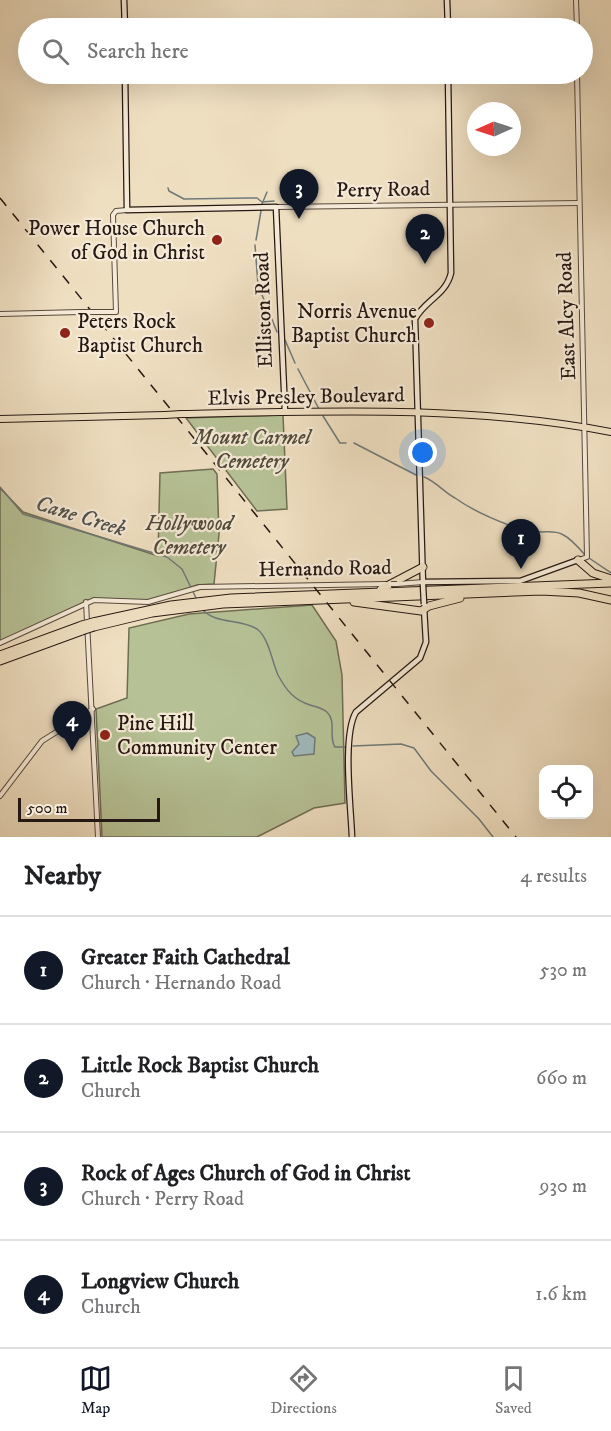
<!DOCTYPE html>
<meta charset="utf-8">
<style>
:root{--surface:#fff;--page:#f2f2f2;--text:#202124;--muted:#757577;--line:#e0e0e0;--accent:#111827}
body{margin:0;font-family:"IM FELL DW Pica",serif;background:var(--page);color:var(--text)}
.controls{position:absolute;right:18px;bottom:18px;display:grid;overflow:hidden;border-radius:12px;box-shadow:0 6px 24px #0002}
.controls button{width:54px;height:54px;display:grid;place-items:center;padding:0;border:0;border-bottom:2px solid var(--line);background:var(--surface);color:var(--text);font:30px sans-serif}
.compass{position:absolute;left:467px;top:102px;width:54px;height:54px;border-radius:50%;background:var(--surface);box-shadow:0 6px 24px #0002;rotate:267deg}
.scale{position:absolute;left:18px;bottom:15px;width:142px;box-sizing:border-box;padding-left:6px;border:3px solid #261812;border-top:0;font-size:16px;line-height:21px;white-space:nowrap;color:#261812;-webkit-text-stroke:4px #f5ead7;paint-order:stroke}
.you{position:absolute;left:423px;top:453px;width:21px;height:21px;margin:-15px;border:4px solid #fff;border-radius:50%;background:#1a73e8;box-shadow:0 0 0 9px #1a73e833}
.badge{display:grid;place-items:center;width:39px;height:39px;border-radius:50%;background:var(--accent);color:#fff;font-size:20px;font-weight:700}
.pin{position:absolute;translate:-50% -50px;filter:drop-shadow(0 2px 3px #0008)}
.pin::after{content:'';position:absolute;top:32px;width:21px;height:18px;background:inherit;clip-path:polygon(0 0,100% 0,50% 100%)}
.list{margin:0;padding:0;list-style:none}
h2{display:flex;justify-content:space-between;align-items:center;height:78px;margin:0;padding:0 24px;font-size:26px}
h2 small{font-size:20px;font-weight:400;color:var(--muted)}
.list li{display:grid;grid-template-columns:39px 1fr auto;gap:18px;align-items:center;box-sizing:border-box;height:108px;padding:0 24px;border-top:2px solid var(--line)}
.list b{display:block;font-size:22px;white-space:nowrap}
.list p{margin:0;font-size:20px;white-space:nowrap;color:var(--muted)}
.list em{font-size:20px;font-style:normal;color:var(--muted)}
.icon{flex:none;width:33px;height:33px;fill:none;stroke:currentColor;stroke-width:2;stroke-linecap:round;stroke-linejoin:round}
.map{position:relative;flex:none;width:611px;height:837px;overflow:hidden}
.search{position:absolute;background:var(--surface);box-shadow:0 6px 24px #0002;left:18px;right:18px;top:18px;height:66px;display:flex;align-items:center;gap:15px;box-sizing:border-box;padding:0 21px;border-radius:33px;color:var(--muted);font-size:22px}
.sheet{height:510px;background:var(--surface)}
nav{display:flex;justify-content:space-around;align-items:center;box-sizing:border-box;height:84px;border-top:2px solid var(--line);background:var(--surface);font-size:16px;color:var(--muted)}
nav a{display:grid;justify-items:center;gap:3px}
nav .on{color:var(--accent)}
.map>svg:first-child{display:block}
</style>
<div class="map">
<svg width="611" height="837" viewBox="0 0 611 837">
<rect width="100%" height="100%" fill="#efdfc1"/>
<filter id="stains"><feTurbulence type="fractalNoise" baseFrequency=".00333" numOctaves="4"/><feColorMatrix values="0 0 0 0 .2 0 0 0 0 .09 0 0 0 0 .02 0 0 0 .5 -.17"/></filter>
<radialGradient id="worn" r=".72"><stop offset=".6" stop-color="#630" stop-opacity="0"/><stop offset="1" stop-color="#630" stop-opacity=".3"/></radialGradient>
<g fill="#b6c296" stroke="#6e6d54" stroke-width="1.5">
<polygon points="283,415 287,509 257,511 186,418"/>
<polygon points="213,469 217,474 219,534 214,584 197,585 157,600 91,600 0,642 0,488 23,512 158,556 160,473"/>
<polygon points="312,605 336,641 342,675 345,803 314,808 257,837 102,837 96,709 127,698 129,628 189,614"/>
</g>
<polygon fill="#9fbabd" stroke="#6f7979" stroke-width="1.5" points="307,733 315,738 314,754 294,756 292,752 299,744 296,736"/>
<g fill="none" stroke-linecap="round" stroke-linejoin="round">
<g stroke="#6f7979" stroke-width="1.5">
<polyline points="168,188 169,191 184,199 249,198 257,198 262,202 274,201"/>
<polyline points="262,204 267,192"/>
<polyline points="256,240 261,211"/>
<polyline points="255,245 258,285 277,332"/>
<polyline points="285,340 295,363"/>
<polyline points="298,369 319,409"/>
<polyline points="323,416 340,443 346,443"/>
<polyline points="354,443 416,475"/>
<path d="M424,477c11,4 20,15 31,21 17,12 42,23 62,30 36,12 36,-11 68,27"/>
<polyline points="0,487 23,514 167,557 182,569 197,600"/>
<polyline points="589,558 611,573"/>
<path d="M202,609c14,16 38,9 55,20 12,9 15,33 21,46 8,15 16,25 32,30 6,2 12,3 17,7 10,10 1,25 8,35h11"/>
<polyline points="353,746 401,744 414,748 431,771 479,819 493,837"/>
</g>
<defs>
<g id="tertiary">
<polyline points="576,0 577,28"/>
<polyline points="577,74 587,557 579,560"/>
<polyline points="276,207 579,203"/>
<polyline points="99,312 116,312 113,215 116,211 127,210"/>
<polyline points="0,314 81,312"/>
<polyline points="397,584 423,582"/>
<polyline points="86,602 98,837"/>
<polyline points="0,643 94,600 148,602 200,587 386,584"/>
<polyline points="0,796 42,741 93,709"/>
</g>
<g id="secondary">
<polyline points="124,0 125,28"/>
<polyline points="447,0 448,28"/>
<polyline points="125,74 127,210 276,207 285,412"/>
<polyline points="423,582 520,581 578,560"/>
<path d="M423,585l-8,-266c10,-19 31,-24 36,-46l-3,-199"/>
<path d="M352,837c-1,-29 -10,-102 4,-125l64,-54 6,-16 -2,-34"/>
</g>
<g id="primary">
<path d="M182,414c143,-3 287,-9 429,18"/>
<polyline points="0,419 165,415"/>
</g>
<g id="motorway">
<polyline points="578,560 593,573 611,579"/>
<polyline points="381,589 423,567"/>
<polyline points="354,602 421,611 429,606 460,598"/>
<polyline points="93,622 171,605 231,598 611,583"/>
<polyline points="94,627 152,613 223,604 541,591 579,593 611,600"/>
<polyline points="0,655 82,625"/>
<polyline points="0,661 82,631"/>
</g>
</defs>
<use href="#tertiary" stroke="#584a3e" stroke-width="6"/>
<use href="#secondary" stroke="#261812" stroke-width="7"/>
<use href="#primary" stroke="#261812" stroke-width="8"/>
<use href="#motorway" stroke="#261812" stroke-width="9"/>
<use href="#tertiary" stroke="#f5ead7" stroke-width="4"/>
<use href="#secondary" stroke="#f5ead7" stroke-width="4.5"/>
<use href="#primary" stroke="#efdfc1" stroke-width="6"/>
<use href="#motorway" stroke="#efdfc1" stroke-width="7"/>
<polyline stroke="#261812" stroke-width="1.5" stroke-dasharray="10 10" stroke-linecap="butt" points="0,198 516,837"/>
<defs>
<g id="tertiary-bridge">
<polyline points="81,312 99,312"/>
<polyline points="391,584 397,584"/>
</g>
<polyline id="secondary-bridge" points="423,585 424,604"/>
<polyline id="primary-bridge" points="165,415 182,414"/>
<g id="motorway-bridge">
<polyline points="82,625 93,622"/>
<polyline points="82,631 94,627"/>
</g>
</defs>
<use href="#tertiary-bridge" stroke="#584a3e" stroke-width="6" stroke-linecap="butt"/>
<use href="#secondary-bridge" stroke="#261812" stroke-width="7" stroke-linecap="butt"/>
<use href="#primary-bridge" stroke="#261812" stroke-width="8" stroke-linecap="butt"/>
<use href="#motorway-bridge" stroke="#261812" stroke-width="9" stroke-linecap="butt"/>
<use href="#tertiary-bridge" stroke="#f5ead7" stroke-width="4"/>
<use href="#secondary-bridge" stroke="#f5ead7" stroke-width="4.5"/>
<use href="#primary-bridge" stroke="#efdfc1" stroke-width="6"/>
<use href="#motorway-bridge" stroke="#efdfc1" stroke-width="7"/>
</g>
<g fill="#8f2418" stroke="#f5ead7" stroke-width="2">
<circle cx="217" cy="240" r="6"/>
<circle cx="429" cy="323" r="6"/>
<circle cx="65" cy="333" r="6"/>
<circle cx="105" cy="735" r="6"/>
</g>
<g text-anchor="middle" stroke-width="4.5" stroke-linejoin="round" paint-order="stroke">
<g font-size="21" fill="#261812" stroke="#f5ead7">
<text transform="translate(383 189) rotate(-1)" y="7">Perry Road</text>
<text transform="translate(263 310) rotate(-92)" y="7">Elliston Road</text>
<text transform="translate(566 316) rotate(-92)" y="7">East Alcy Road</text>
<text transform="translate(306 396) rotate(-1)" y="7">Elvis Presley Boulevard</text>
<text transform="translate(325 568) rotate(-1)" y="7">Hernando Road</text>
</g>
<g font-size="21" fill="#261812" stroke="#f5ead7" text-anchor="end">
<text x="205" y="235">Power House Church<tspan x="205" dy="24">of God in Christ</tspan></text>
<text x="417" y="318">Norris Avenue<tspan x="417" dy="24">Baptist Church</tspan></text>
<text x="77" y="328" text-anchor="start">Peters Rock<tspan x="77" dy="24">Baptist Church</tspan></text>
<text x="117" y="730" text-anchor="start">Pine Hill<tspan x="117" dy="24">Community Center</tspan></text>
</g>
<g font-size="21" font-style="italic" fill="#514b3a" stroke="#f5ead7">
<text x="252" y="444">Mount Carmel<tspan x="252" dy="24">Cemetery</tspan></text>
<text x="189" y="530">Hollywood<tspan x="189" dy="24">Cemetery</tspan></text>
</g>
<g font-size="22" font-style="italic" fill="#50514e" stroke="#f5ead7">
<text transform="translate(81 515) rotate(17)" y="8">Cane Creek</text>
</g>
</g>
<rect width="100%" height="100%" filter="url(#stains)"/>
<rect width="100%" height="100%" fill="url(#worn)"/>
</svg>
<div class="controls">
<button><svg class="icon" aria-label="locate" viewBox="0 0 24 24"><circle cx="12" cy="12" r="6"/><path d="M12 2v4M12 18v4M2 12h4M18 12h4"/></svg></button>
</div>
<svg class="compass" viewBox="-18 -18 36 36"><path d="M0-13l5 13h-10z" fill="#e53935"/><path d="M0 13l5-13h-10z" fill="#757577"/></svg>
<div class="scale">500 m</div>
<div class="you"></div>
<div class="pin badge" style="left:521px;top:569px">1</div>
<div class="pin badge" style="left:425px;top:264px">2</div>
<div class="pin badge" style="left:299px;top:219px">3</div>
<div class="pin badge" style="left:72px;top:751px">4</div>
<div class="search"><svg class="icon" aria-label="search" viewBox="0 0 24 24"><circle cx="10" cy="10" r="6"/><path d="M15 15l6 6"/></svg>Search here</div>
</div>
<section class="sheet">
<h2>Nearby<small>4 results</small></h2>
<ul class="list">
<li><span class="badge">1</span><div><b>Greater Faith Cathedral</b><p>Church · Hernando Road</p></div><em>530 m</em></li>
<li><span class="badge">2</span><div><b>Little Rock Baptist Church</b><p>Church</p></div><em>660 m</em></li>
<li><span class="badge">3</span><div><b>Rock of Ages Church of God in Christ</b><p>Church · Perry Road</p></div><em>930 m</em></li>
<li><span class="badge">4</span><div><b>Longview Church</b><p>Church</p></div><em>1.6 km</em></li>
</ul>
</section>
<nav>
<a class="on"><svg class="icon" aria-label="map" viewBox="0 0 24 24"><path d="M3 6l6-2 6 2 6-2v14l-6 2-6-2-6 2zM9 4v14M15 6v14"/></svg>Map</a>
<a><svg class="icon" aria-label="directions" viewBox="0 0 24 24"><path d="M12 3l9 9-9 9-9-9zM9 14v-3h6M13 9l2 2-2 2"/></svg>Directions</a>
<a><svg class="icon" aria-label="saved" viewBox="0 0 24 24"><path d="M7 4h10v16l-5-4-5 4z"/></svg>Saved</a>
</nav>
